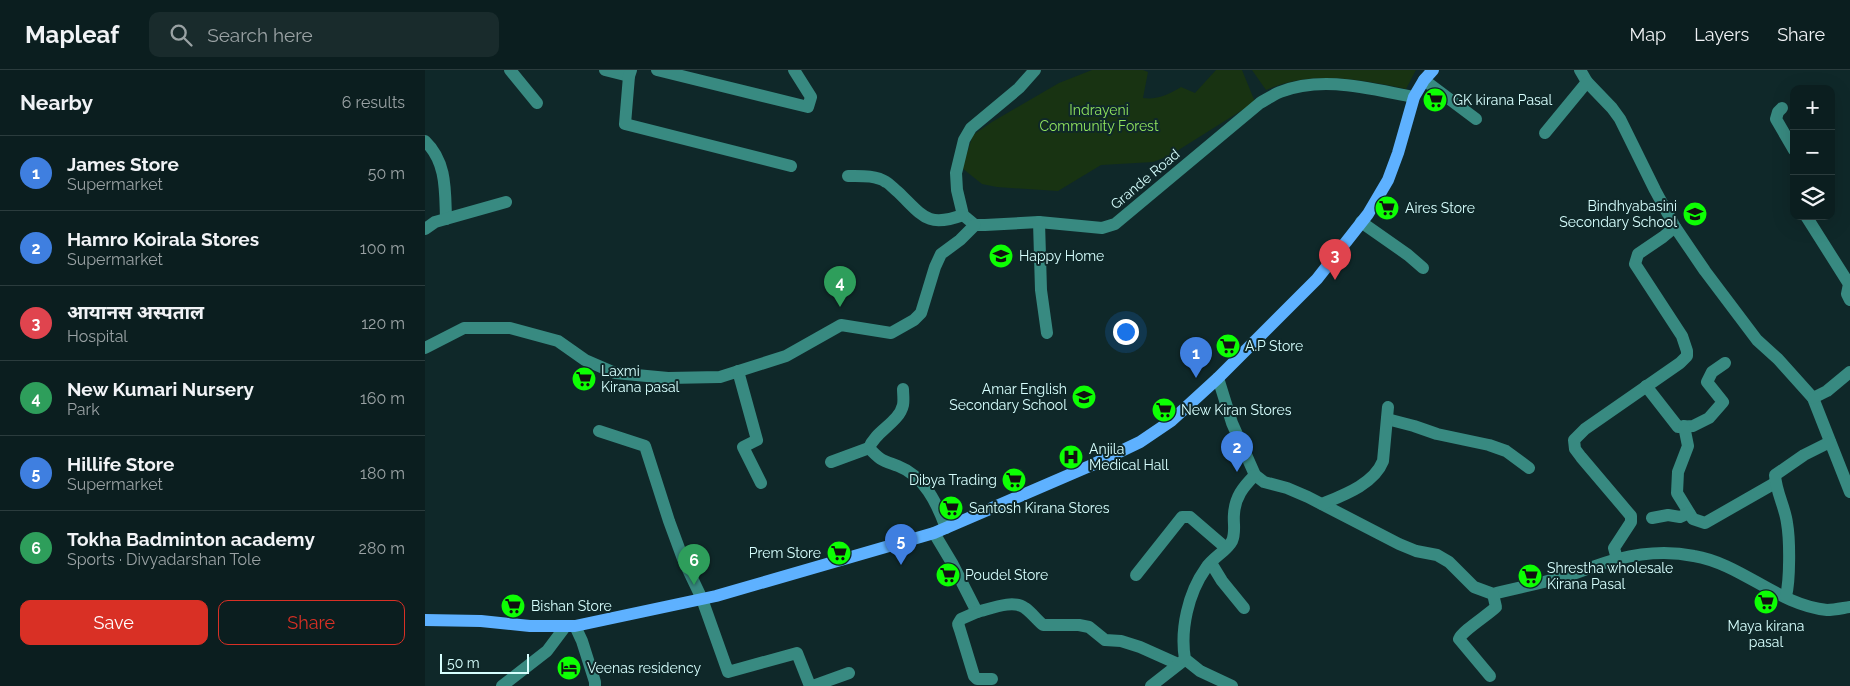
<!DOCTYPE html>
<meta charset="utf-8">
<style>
:root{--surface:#0b1e1f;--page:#192b2c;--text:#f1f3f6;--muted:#9aa2a4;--line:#2b3c3d;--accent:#d93025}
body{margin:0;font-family:Raleway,"Noto Sans Devanagari",sans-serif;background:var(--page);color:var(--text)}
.controls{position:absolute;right:15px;top:15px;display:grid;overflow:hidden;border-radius:10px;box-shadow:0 5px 20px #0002}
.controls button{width:45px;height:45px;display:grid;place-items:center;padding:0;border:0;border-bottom:1px solid var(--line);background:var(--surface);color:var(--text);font:25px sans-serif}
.scale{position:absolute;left:15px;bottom:12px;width:89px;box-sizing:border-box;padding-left:5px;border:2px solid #d7fffe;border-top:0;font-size:14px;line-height:18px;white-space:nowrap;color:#d7fffe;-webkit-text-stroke:4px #0f2829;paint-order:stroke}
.you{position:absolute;left:700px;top:261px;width:18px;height:18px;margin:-12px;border:4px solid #fff;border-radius:50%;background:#1a73e8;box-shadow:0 0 0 8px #1a73e833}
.badge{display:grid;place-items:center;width:32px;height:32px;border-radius:50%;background:var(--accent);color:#fff;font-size:16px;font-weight:700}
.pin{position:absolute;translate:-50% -41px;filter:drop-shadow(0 1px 2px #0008)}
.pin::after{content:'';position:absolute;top:26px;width:18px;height:15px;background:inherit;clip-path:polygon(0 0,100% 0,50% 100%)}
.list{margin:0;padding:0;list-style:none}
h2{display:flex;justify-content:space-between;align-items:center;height:65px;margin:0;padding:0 20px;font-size:21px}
h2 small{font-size:16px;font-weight:400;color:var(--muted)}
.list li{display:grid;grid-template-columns:32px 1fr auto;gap:15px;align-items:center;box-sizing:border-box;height:75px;padding:0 20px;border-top:1px solid var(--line)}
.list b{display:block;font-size:19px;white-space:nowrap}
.list p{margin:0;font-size:16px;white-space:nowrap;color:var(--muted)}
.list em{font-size:16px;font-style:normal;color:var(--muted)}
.actions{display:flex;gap:10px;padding:15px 20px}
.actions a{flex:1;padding:11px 0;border:1px solid var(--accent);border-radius:10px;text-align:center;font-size:18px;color:var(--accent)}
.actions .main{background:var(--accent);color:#fff}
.icon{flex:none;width:28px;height:28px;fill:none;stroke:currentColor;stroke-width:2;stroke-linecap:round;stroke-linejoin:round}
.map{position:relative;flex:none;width:1425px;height:616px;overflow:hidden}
header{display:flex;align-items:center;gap:30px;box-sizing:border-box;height:70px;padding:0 25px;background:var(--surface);border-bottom:1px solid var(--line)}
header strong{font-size:24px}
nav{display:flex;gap:28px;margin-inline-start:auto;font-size:18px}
.search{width:350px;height:45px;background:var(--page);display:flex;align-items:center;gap:12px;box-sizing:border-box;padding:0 18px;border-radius:10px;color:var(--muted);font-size:19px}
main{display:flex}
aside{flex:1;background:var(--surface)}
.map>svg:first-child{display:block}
</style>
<header>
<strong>Mapleaf</strong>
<div class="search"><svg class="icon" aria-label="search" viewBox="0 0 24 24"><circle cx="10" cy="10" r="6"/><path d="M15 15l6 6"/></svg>Search here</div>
<nav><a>Map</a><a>Layers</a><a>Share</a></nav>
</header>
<main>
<aside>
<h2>Nearby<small>6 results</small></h2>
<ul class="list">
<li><span class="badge" style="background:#3f7fe0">1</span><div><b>James Store</b><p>Supermarket</p></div><em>50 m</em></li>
<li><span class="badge" style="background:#3f7fe0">2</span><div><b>Hamro Koirala Stores</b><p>Supermarket</p></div><em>100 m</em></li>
<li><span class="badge" style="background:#e0444e">3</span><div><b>आयानस अस्पताल</b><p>Hospital</p></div><em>120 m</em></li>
<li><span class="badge" style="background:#2e9e5b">4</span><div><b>New Kumari Nursery</b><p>Park</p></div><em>160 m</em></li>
<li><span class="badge" style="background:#3f7fe0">5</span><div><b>Hillife Store</b><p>Supermarket</p></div><em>180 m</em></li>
<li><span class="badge" style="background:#2e9e5b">6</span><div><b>Tokha Badminton academy</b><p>Sports · Divyadarshan Tole</p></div><em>280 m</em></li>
</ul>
<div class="actions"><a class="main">Save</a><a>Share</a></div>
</aside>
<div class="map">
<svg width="1425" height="616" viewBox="0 0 1425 616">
<rect width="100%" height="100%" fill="#0f2829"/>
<g fill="#183312">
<path d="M667,0h51l5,2 -5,26c14,2 27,-4 38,-11l14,6 21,-23h26l13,32 -86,54 -16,6 -52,3 -43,26 -61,-4 -15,-3 -20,-16 11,-33 19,-13 67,-39z"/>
<path d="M827,0h164l-10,19c-48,-10 -94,-19 -140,1z"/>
</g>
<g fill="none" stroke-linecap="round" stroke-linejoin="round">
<g stroke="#388a81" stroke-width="12">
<polyline points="85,0 112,33"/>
<polyline points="180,0 204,6"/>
<polyline points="206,0 204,6 200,54 366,96"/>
<polyline points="232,0 383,37 386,27 369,0"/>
<path d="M610,0l-16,18 -48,40 -7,12 -8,33 1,17 6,25 12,10h10l54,-3 63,6 13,-4 145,-121c7,-4 13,-8 20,-11 43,-17 90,-3 134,5"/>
<polyline points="1155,0 1162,12 1187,38 1195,49 1230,120 1250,157 1280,201 1332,270 1353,289 1388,328 1425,422"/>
<polyline points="999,10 1051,49"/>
<polyline points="1357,38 1353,42 1351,49 1369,80"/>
<polyline points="1120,63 1162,12"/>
<path d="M0,71c22,21 20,50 21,78"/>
<path d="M423,106c12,0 28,-1 38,6 4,2 8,7 12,10 25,24 29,36 65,23"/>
<polyline points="1381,146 1424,214 1422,224 1425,230"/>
<polyline points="614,152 616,220 622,263"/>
<polyline points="936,152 983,185 998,198"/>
<polyline points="0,159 10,152 81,132"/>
<polyline points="0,278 39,258 85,258 133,271 160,290 190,303 243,308 295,307 361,286 416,255 466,263 489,250 496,243 510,197 516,184 535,170 550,155"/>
<polyline points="313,301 332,370 318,377 336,413"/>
<path d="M793,308l14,45 23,52 9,7 23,6 21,9 91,47 17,7 21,4 12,7 25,25 19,7c24,-6 49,-11 74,-18 17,-5 33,-13 51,-17 24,-6 51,-8 76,-3 48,8 84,49 133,54 7,0 16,-2 23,-3"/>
<polyline points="1221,316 1253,357 1268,356 1284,348 1298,332 1282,312 1287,302 1300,293"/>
<path d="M478,319c0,5 1,11 0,16 -4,18 -28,26 -34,43 12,13 13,12 29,18 26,10 39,37 48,62"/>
<polyline points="1388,328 1402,321 1425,302"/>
<polyline points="962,349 989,356 1012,364 1064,375 1081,381 1104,398"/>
<polyline points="1259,356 1263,376 1253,402 1252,423 1268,449 1280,453 1350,413"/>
<polyline points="174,361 220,376 244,451 258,489 277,529 303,602 372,583 385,616"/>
<polyline points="406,392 444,378"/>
<path d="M897,434c22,-9 52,-20 61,-43l5,-54"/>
<polyline points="1227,448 1243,445 1255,447 1264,443"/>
<path d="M509,463l18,30 25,49c13,-3 36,-13 48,-4 7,5 12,12 18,17h36l10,2 16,13 16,1 19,6 38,17"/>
<polyline points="1192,489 1189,478 1206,452 1206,446 1156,387 1150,379 1149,370 1160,359 1255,293 1262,286 1262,281 1257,266 1210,194 1213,184 1238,167 1250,157"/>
<polyline points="786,493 797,511 819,538"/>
<polyline points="711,505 757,447 765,447 801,478"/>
<path d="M1361,526c4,-16 4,-56 1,-73 -2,-16 -11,-31 -12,-48l29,-20 26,-13"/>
<polyline points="552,542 536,549 533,554 535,560 549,606 552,609 567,609"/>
<polyline points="150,556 157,571 170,612 170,616"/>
<path d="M1065,606l-31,-37c3,-8 29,-24 37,-32l-3,-13"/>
<polyline points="77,616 122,581 140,557"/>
<polyline points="388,616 424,603"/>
<polyline points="726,616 758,591"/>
<path d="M807,616l-32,-15 -15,-12c-5,-29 3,-66 21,-91 6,-10 21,-17 26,-27 4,-9 1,-18 2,-27 1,-17 9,-27 21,-39"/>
</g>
<polyline stroke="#5eb1ff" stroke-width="12" points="0,550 56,551 105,556 150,556 291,526 509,463 667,395 715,372 746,351 793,308 892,209 943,144 963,110 973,83 989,27 999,10 1008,0"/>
</g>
<defs>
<symbol id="supermarket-disc" viewBox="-11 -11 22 22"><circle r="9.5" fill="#0dff03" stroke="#0f2829"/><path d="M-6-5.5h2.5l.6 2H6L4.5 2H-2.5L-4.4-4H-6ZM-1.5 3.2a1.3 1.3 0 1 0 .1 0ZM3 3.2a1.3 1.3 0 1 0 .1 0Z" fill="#111"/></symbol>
<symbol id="school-disc" viewBox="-11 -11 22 22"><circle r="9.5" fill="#0dff03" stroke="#0f2829"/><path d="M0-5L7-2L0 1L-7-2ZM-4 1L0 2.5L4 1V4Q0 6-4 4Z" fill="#111"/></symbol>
<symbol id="hospital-disc" viewBox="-11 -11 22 22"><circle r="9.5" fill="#0dff03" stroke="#0f2829"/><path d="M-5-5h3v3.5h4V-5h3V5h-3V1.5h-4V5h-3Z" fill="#111"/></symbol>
<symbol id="hotel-disc" viewBox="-11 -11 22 22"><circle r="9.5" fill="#0dff03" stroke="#0f2829"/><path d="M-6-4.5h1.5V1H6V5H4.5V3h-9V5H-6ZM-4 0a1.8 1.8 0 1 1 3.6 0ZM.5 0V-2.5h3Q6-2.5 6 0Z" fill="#111"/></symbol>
</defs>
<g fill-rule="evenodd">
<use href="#supermarket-disc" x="996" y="16" width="28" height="28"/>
<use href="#supermarket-disc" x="948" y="124" width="28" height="28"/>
<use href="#school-disc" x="1256" y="130" width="28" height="28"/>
<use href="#school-disc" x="562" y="172" width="28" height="28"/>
<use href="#supermarket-disc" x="789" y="262" width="28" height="28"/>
<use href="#supermarket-disc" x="145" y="295" width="28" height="28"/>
<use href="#school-disc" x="645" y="313" width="28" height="28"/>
<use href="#supermarket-disc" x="725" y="326" width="28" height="28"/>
<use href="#hospital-disc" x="632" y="373" width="28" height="28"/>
<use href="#supermarket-disc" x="575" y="396" width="28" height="28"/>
<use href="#supermarket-disc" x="512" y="424" width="28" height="28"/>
<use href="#supermarket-disc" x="400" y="469" width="28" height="28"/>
<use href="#supermarket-disc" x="509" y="491" width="28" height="28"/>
<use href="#supermarket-disc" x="1091" y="492" width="28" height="28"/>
<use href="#supermarket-disc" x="1327" y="518" width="28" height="28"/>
<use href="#supermarket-disc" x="74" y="522" width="28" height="28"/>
<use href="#hotel-disc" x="130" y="584" width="28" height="28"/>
</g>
<g text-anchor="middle" stroke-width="4" stroke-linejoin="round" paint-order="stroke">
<g font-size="14" fill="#d7fffe" stroke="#0f2829" text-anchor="start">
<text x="1028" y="35">GK kirana Pasal</text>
<text x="1252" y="141" text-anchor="end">Bindhyabasini<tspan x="1252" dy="16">Secondary School</tspan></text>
<text x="980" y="143">Aires Store</text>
<text x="594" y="191">Happy Home</text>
<text x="820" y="281">A.P Store</text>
<text x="176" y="306">Laxmi<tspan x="176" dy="16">Kirana pasal</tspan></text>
<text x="642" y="324" text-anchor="end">Amar English<tspan x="642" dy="16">Secondary School</tspan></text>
<text x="756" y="345">New Kiran Stores</text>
<text x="664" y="384">Anjila<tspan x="664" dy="16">Medical Hall</tspan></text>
<text x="572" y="415" text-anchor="end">Dibya Trading</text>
<text x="544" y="443">Santosh Kirana Stores</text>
<text x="396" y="488" text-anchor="end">Prem Store</text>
<text x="1122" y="503">Shrestha wholesale<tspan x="1122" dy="16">Kirana Pasal</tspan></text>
<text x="540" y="510">Poudel Store</text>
<text x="106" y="541">Bishan Store</text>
<text x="1341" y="561" text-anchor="middle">Maya kirana<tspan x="1341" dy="16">pasal</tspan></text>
<text x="162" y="603">Veenas residency</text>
</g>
<g font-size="14" fill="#92e55e" stroke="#0f2829">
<text x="674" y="45">Indrayeni<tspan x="674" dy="16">Community Forest</tspan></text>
</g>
<g font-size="14" fill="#d7fffe" stroke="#0f2829">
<text transform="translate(720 109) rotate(-40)" y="5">Grande Road</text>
</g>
</g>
</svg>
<div class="controls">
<button>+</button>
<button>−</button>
<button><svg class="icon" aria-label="layers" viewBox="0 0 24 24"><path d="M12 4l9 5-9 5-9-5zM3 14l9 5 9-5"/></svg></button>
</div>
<div class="scale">50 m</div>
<div class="you"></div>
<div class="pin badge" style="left:771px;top:308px;background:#3f7fe0">1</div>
<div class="pin badge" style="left:812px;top:402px;background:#3f7fe0">2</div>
<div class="pin badge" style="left:910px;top:210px;background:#e0444e">3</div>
<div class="pin badge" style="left:415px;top:237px;background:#2e9e5b">4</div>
<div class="pin badge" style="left:476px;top:495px;background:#3f7fe0">5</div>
<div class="pin badge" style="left:269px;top:515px;background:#2e9e5b">6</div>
</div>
</main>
